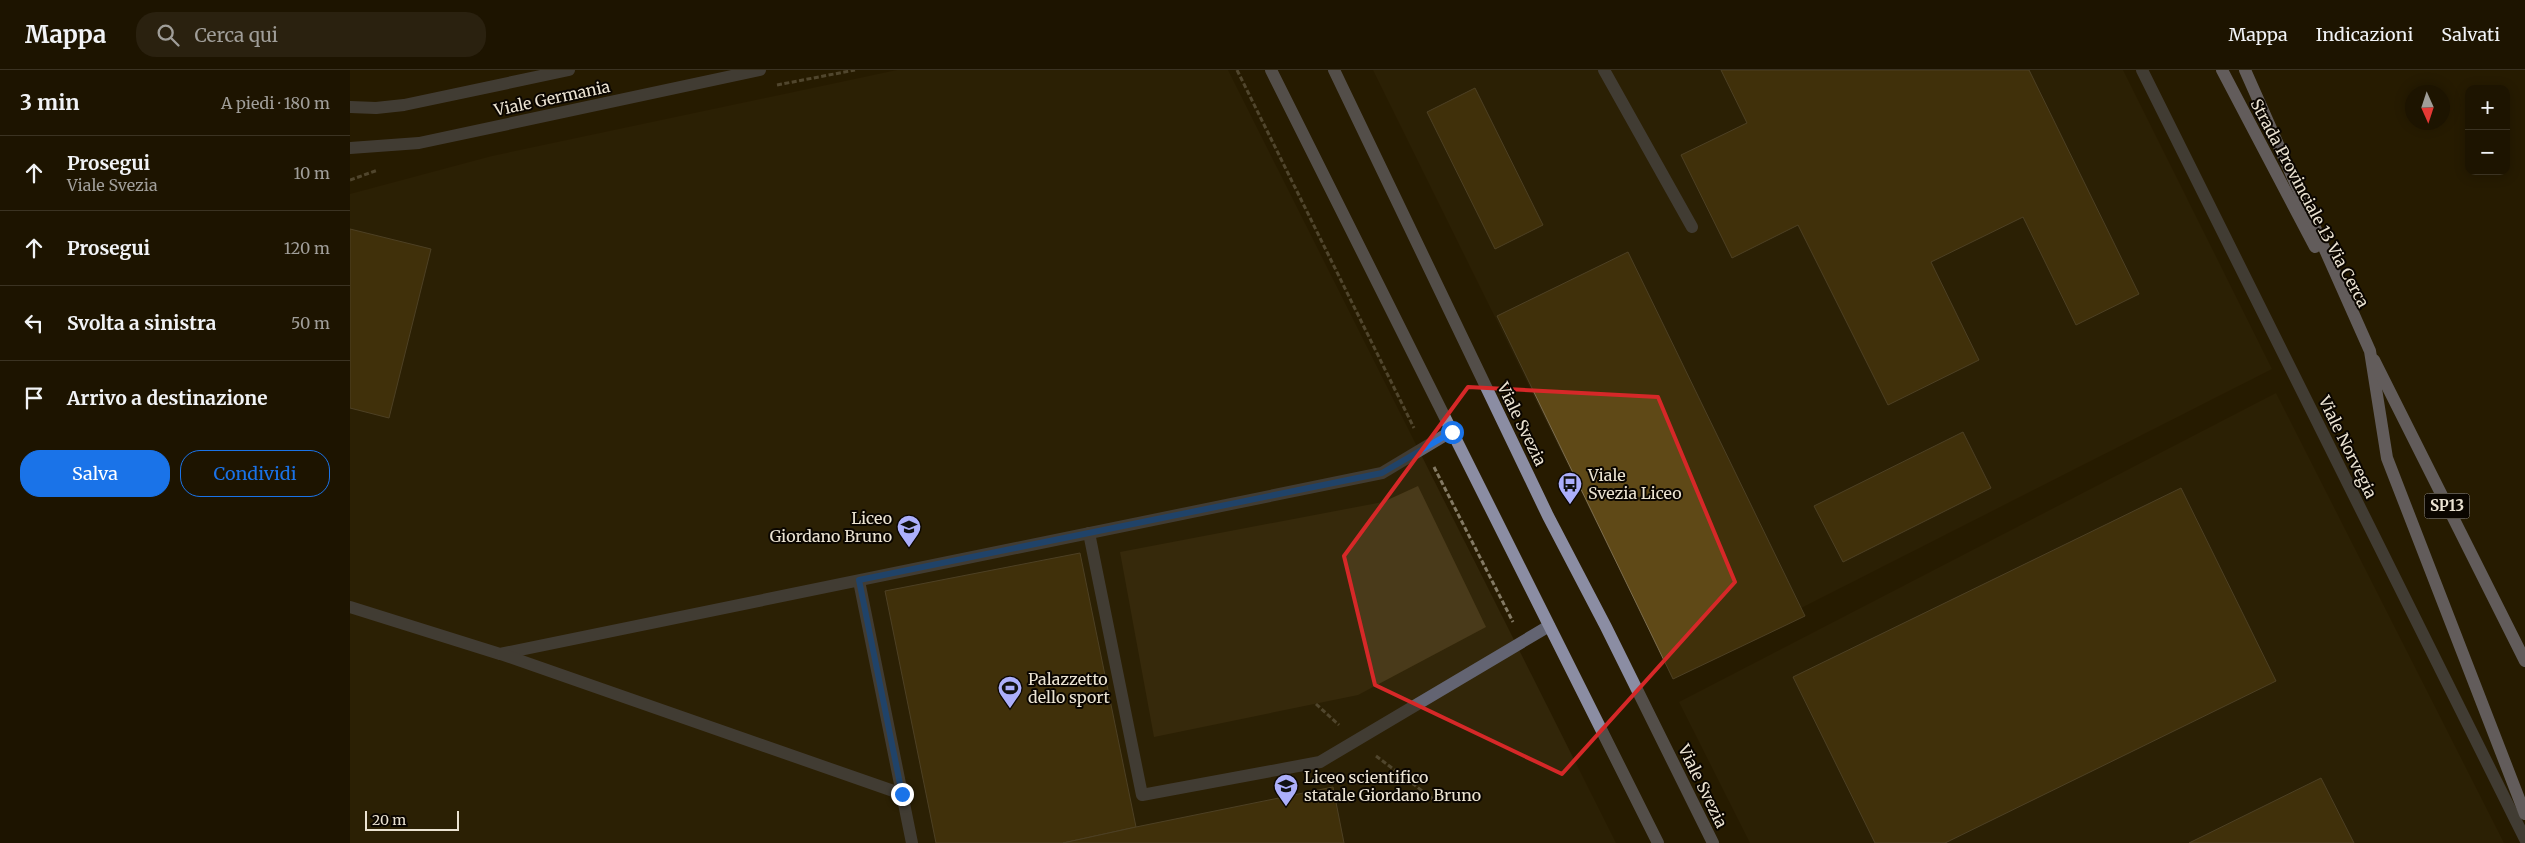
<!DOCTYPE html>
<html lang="it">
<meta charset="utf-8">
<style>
:root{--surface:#1d1400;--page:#2a210f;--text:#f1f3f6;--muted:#a09e99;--line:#3b3322;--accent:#1a73e8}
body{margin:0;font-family:Merriweather,serif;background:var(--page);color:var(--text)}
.controls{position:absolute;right:15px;top:15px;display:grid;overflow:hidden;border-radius:10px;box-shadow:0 2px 12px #0003}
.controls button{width:45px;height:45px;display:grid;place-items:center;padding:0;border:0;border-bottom:1px solid var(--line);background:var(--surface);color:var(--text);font:25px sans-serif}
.compass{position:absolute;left:2055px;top:15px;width:45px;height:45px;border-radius:50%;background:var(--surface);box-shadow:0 2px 12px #0003;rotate:177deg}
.scale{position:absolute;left:15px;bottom:12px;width:94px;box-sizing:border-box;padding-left:5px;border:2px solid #ebe3d2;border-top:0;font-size:14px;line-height:18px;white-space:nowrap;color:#ebe3d2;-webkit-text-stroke:4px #0b0600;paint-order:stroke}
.stop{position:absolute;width:15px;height:15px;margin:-11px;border:4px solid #1a73e8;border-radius:50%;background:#fff}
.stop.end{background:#1a73e8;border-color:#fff;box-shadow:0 1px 5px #0008}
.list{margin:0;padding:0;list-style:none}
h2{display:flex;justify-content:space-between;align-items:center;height:65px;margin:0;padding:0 20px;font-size:21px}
h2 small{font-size:16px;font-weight:400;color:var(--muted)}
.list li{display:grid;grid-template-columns:32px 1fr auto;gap:15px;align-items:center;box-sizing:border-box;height:75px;padding:0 20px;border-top:1px solid var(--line)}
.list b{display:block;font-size:19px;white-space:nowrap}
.list p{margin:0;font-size:16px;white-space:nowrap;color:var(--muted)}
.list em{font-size:16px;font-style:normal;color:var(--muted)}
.actions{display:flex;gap:10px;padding:15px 20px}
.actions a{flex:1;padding:11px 0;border:1px solid var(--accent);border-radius:20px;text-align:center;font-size:18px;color:var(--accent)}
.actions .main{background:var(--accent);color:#fff}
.icon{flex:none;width:28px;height:28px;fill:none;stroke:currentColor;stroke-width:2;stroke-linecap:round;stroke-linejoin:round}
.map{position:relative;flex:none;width:2175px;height:773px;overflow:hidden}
header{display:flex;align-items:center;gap:30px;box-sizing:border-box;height:70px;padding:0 25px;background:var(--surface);border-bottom:1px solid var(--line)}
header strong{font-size:24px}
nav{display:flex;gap:28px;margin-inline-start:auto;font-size:18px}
.search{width:350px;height:45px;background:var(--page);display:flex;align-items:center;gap:12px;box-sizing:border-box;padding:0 18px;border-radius:20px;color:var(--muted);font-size:19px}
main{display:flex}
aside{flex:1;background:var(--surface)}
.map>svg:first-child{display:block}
</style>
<header>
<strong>Mappa</strong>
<div class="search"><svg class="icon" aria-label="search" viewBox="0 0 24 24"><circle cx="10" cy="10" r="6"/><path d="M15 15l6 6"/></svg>Cerca qui</div>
<nav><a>Mappa</a><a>Indicazioni</a><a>Salvati</a></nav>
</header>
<main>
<aside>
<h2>3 min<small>A piedi · 180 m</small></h2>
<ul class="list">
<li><svg class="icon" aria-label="ahead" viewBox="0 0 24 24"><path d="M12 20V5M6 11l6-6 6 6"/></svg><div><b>Prosegui</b><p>Viale Svezia</p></div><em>10 m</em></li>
<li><svg class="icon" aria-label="ahead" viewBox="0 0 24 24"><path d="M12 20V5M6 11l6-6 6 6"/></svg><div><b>Prosegui</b></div><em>120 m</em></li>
<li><svg class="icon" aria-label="left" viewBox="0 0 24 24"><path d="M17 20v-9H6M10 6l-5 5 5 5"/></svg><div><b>Svolta a sinistra</b></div><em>50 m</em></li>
<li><svg class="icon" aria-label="arrive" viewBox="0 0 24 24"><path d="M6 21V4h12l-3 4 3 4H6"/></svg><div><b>Arrivo a destinazione</b></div></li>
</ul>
<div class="actions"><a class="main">Salva</a><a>Condividi</a></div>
</aside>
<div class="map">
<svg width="2175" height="773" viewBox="0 0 2175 773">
<rect width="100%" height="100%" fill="#271b00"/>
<g fill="#322609">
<polygon points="547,0 878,0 1266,773 0,773 0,124 142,86"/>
<polygon points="1023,0 1773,0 1922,299 1321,604"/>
<polygon points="1926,323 2154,773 1400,773 1329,632"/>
</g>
<polygon fill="#493a1a" points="1068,416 1136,557 1008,625 804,667 770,482 1033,432"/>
<g fill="#5f4917" stroke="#7c6d4f">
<polygon points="1371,0 1679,0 1789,224 1726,255 1673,147 1581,192 1629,290 1538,335 1448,155 1382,188 1331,85 1397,53"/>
<polygon points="1125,18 1193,155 1145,179 1077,42"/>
<polygon points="0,159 81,179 39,348 0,338"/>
<polygon points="1278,182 1455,546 1323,609 1147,246"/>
<polygon points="1613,362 1641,418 1493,492 1464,436"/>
<polygon points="1831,418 1926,611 1595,773 1525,773 1443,607"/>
<polygon points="730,483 786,757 713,773 586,773 535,521"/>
<polygon points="1971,708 2004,773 1839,773"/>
<polygon points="983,717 994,773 713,773 786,757"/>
</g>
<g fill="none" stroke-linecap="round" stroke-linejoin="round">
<g stroke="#847a64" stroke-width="3" stroke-dasharray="5 2.5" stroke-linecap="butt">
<polyline points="887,0 1064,358"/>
<polyline points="427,15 505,0"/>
<polyline points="0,110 28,100"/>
<polyline points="1084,397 1163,552"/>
<polyline points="966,634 989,655"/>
<polyline points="1026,686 1083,729"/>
</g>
<g stroke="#636472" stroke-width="12">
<polyline points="1254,0 1342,157"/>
<polyline points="739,463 792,725 970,692 1199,556"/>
<polyline points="509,511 562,773"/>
<polyline points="0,537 150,584 1032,403 1102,361"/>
<polyline points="151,584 552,724"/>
</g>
<g stroke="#636472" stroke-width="12">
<polyline points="1792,0 2175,769"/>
<polyline points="0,37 26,38 54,35 219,0"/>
<polyline points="0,78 69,73 410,0"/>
</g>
<g stroke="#8b8da3" stroke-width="12">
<polyline points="921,0 1308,773"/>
<polyline points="984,0 1198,446 1256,557 1363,773"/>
</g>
<g stroke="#aaacc9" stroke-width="12">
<polyline points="1872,0 1965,177"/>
<polyline points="1895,0 2020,281 2037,388 2175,744"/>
<polyline points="2024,290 2175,591"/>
</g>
</g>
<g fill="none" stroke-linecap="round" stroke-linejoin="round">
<polyline stroke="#1a73e8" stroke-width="6" points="552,724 509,510 1032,403 1102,362"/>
</g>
<path d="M0 0H2175V773H0ZM1118,317l190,10 77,185 -173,192 -187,-89 -31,-129z" fill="#271b00" fill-opacity=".55" fill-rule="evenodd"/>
<path fill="none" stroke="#d62828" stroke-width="4" stroke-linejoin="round" d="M1118,317l190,10 77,185 -173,192 -187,-89 -31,-129z"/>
<defs>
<symbol id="bus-pin" viewBox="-11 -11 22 30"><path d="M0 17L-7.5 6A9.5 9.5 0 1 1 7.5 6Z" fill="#acaffb" stroke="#0b0600"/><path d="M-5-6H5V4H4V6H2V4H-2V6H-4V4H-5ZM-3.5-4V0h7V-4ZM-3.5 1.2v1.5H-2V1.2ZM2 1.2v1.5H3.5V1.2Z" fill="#111"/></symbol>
<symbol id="school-pin" viewBox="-11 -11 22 30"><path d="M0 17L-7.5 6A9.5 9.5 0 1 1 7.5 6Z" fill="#acaffb" stroke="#0b0600"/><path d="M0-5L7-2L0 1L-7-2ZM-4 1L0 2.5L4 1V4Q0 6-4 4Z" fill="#111"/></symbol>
<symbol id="stadium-pin" viewBox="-11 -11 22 30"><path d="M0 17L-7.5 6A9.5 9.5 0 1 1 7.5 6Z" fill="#acaffb" stroke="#0b0600"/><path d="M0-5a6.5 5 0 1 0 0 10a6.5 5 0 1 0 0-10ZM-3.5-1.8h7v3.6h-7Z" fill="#111"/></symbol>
</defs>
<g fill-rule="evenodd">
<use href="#bus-pin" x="1206" y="400" width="28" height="38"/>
<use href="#school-pin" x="545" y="443" width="28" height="38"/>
<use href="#stadium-pin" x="646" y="604" width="28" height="38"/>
<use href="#school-pin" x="922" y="702" width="28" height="38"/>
</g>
<g text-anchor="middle" stroke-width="4" stroke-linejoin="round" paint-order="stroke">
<rect fill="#0b0600" stroke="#a8a193" stroke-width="1" x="2074.5" y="423.5" width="45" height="25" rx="4"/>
<g font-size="15" font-weight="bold" fill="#ebe3d2">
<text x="2097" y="441">SP13</text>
</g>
<g font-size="16" fill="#ebe3d2" stroke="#0b0600">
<text transform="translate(202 28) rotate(-12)" y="6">Viale Germania</text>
<text transform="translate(1960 133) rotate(62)" y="6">Strada Provinciale 13 Via Cerca</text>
<text transform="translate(1172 354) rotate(64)" y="6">Viale Svezia</text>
<text transform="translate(1998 377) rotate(64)" y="6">Viale Norvegia</text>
<text transform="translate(1353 716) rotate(64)" y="6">Viale Svezia</text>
</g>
<g font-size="16" fill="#ebe3d2" stroke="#0b0600" text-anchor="start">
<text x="1238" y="411">Viale<tspan x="1238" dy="18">Svezia Liceo</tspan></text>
<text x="542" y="454" text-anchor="end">Liceo<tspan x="542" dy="18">Giordano Bruno</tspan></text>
<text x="678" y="615">Palazzetto<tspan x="678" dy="18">dello sport</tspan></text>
<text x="954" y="713">Liceo scientifico<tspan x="954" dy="18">statale Giordano Bruno</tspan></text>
</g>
</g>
</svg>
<div class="controls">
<button>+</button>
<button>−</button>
</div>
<svg class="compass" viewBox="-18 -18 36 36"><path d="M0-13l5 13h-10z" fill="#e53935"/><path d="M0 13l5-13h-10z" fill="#a09e99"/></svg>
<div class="scale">20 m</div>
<div class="stop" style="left:1102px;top:362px"></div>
<div class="stop end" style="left:552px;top:724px"></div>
</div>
</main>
